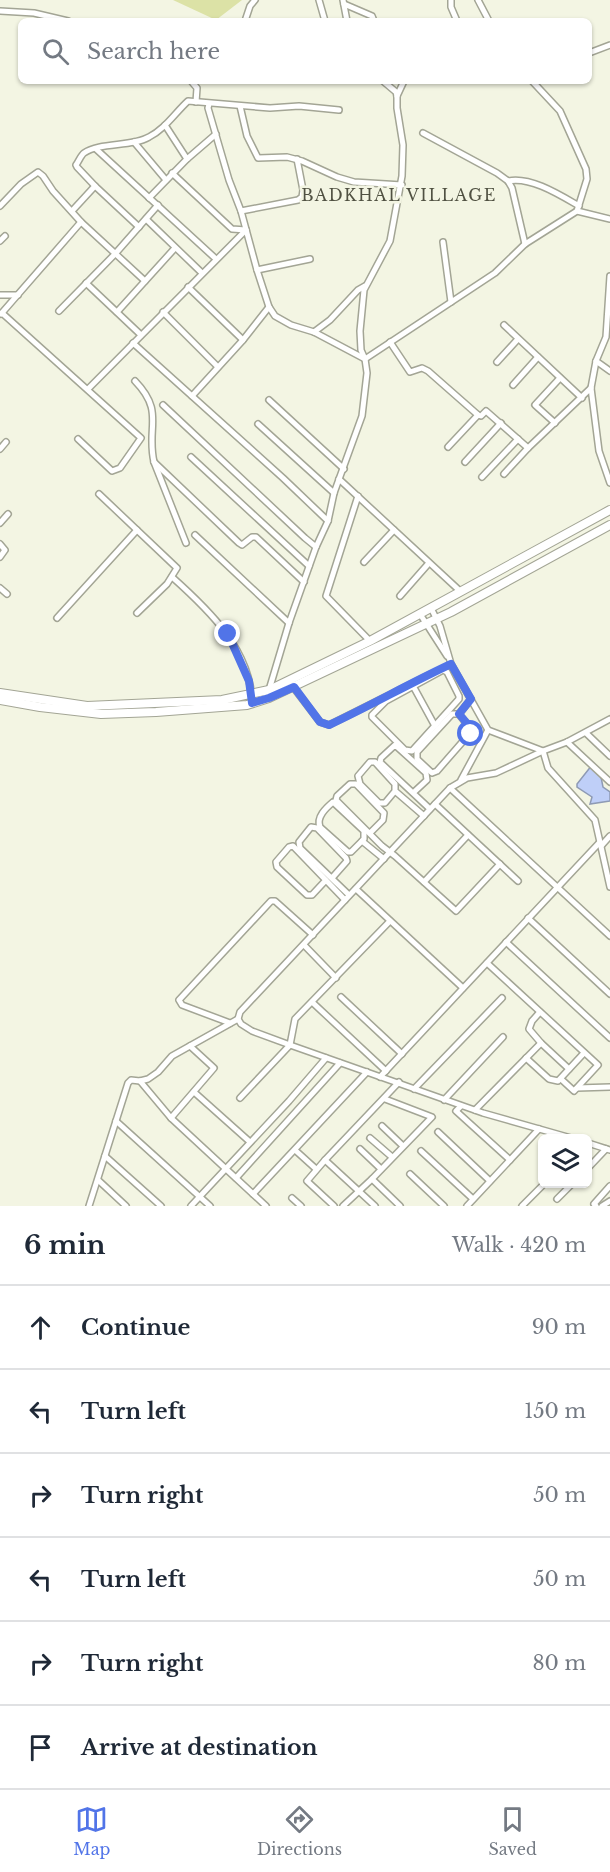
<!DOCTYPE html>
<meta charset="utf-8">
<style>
:root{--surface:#fff;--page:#f6f6f7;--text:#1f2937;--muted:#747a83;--line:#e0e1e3;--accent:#5174e8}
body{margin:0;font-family:"Libre Baskerville",serif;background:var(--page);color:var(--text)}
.controls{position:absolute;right:18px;bottom:18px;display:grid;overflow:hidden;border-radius:9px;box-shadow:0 2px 4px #0004}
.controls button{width:54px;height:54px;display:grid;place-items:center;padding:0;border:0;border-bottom:2px solid var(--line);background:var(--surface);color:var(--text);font:30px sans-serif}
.stop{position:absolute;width:18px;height:18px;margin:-14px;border:4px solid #5174e8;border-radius:50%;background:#fff}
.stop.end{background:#5174e8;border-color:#fff;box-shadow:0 2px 6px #0008}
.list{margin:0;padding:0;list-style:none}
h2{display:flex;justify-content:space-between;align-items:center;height:78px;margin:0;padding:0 24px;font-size:26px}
h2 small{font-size:20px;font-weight:400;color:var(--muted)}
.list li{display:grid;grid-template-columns:39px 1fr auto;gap:18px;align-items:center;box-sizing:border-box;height:84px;padding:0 24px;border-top:2px solid var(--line)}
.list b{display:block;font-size:22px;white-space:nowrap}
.list em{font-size:20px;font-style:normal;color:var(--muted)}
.icon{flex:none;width:33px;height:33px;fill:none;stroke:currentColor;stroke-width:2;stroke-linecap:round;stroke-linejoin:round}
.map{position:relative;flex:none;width:610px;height:1206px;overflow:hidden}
.search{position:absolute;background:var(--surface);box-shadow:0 2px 4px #0004;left:18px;right:18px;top:18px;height:66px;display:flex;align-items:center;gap:15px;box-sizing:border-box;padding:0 21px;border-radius:9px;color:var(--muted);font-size:22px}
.sheet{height:582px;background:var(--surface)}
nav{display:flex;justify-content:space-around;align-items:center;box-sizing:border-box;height:84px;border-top:2px solid var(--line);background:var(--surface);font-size:16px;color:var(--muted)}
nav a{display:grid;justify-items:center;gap:3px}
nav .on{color:var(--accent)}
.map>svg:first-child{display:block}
</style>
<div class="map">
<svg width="610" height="1206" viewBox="0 0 610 1206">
<rect width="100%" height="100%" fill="#f3f5e3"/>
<polygon fill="#dce2a6" points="173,0 242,0 216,20"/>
<polygon fill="#bfcff8" stroke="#8e9ab4" stroke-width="1.5" points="592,765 601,777 603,787 610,792 610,801 590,804 592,797 577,787 577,784"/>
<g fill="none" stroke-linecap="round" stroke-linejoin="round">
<defs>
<g id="street">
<polyline points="319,0 325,21"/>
<polyline points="343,0 347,21"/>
<polyline points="451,0 451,7 457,21"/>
<polyline points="478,0 489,21"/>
<polyline points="344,4 372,16 374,21"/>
<polyline points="0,11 34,13 68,21"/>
<polyline points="245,21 250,6 255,0"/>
<polyline points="589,53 610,45"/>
<polyline points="191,81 197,88 196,102"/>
<polyline points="532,81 560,111 586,169 587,179 577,211"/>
<polyline points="397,96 404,81"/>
<polyline points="209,104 208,108 229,180 241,211 257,270 269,307 275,316 291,325 314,332 365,359 495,273 525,244 577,211 610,219"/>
<polyline points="240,106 247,136 258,158 287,157 302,161 337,177 354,182 402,185"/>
<polyline points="165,125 187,159"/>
<polyline points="423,133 497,173 508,181 512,188 525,244"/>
<polyline points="134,142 166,180"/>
<polyline points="96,149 216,259"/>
<polyline points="172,173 232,229 246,230"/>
<path d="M508,181c22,-5 52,14 71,25"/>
<polyline points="149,198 187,159 216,134"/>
<polyline points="0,206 21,184 38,172 43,176 53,191 81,222 145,281"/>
<polyline points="72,211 95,186"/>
<polyline points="241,211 298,200 302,197 303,190 297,159"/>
<polyline points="146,219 202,273"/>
<path d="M139,227l-44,-41 -18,-19 -1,-2c3,-4 5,-10 8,-12 16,-11 48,-6 65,-16 16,-8 26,-24 39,-36l82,7 29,-2 40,4"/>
<polyline points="0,241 5,236"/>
<polyline points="443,242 451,302"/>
<polyline points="257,270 310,259"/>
<polyline points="610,276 606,337 596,361 591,388 599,451 610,483"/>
<polyline points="86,283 141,335"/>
<polyline points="188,287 243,340"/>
<polyline points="0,295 18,295"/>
<polyline points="59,311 115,254 158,205"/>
<polyline points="117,312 175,248"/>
<polyline points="163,312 218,367"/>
<polyline points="2,313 141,438 120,468 112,471 78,439"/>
<polyline points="1,314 81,222"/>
<polyline points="504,325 582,398"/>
<polyline points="314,332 330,320 358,290 365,286"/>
<polyline points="390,342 410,372 422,368 428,371 478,415 481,416 486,411 528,448"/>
<polyline points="133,343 283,478 328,521"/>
<polyline points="596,361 610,371"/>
<polyline points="497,362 518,339"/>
<path d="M135,381c30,31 11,46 19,81l32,81"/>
<polyline points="513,385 538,357"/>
<polyline points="88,389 246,230"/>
<polyline points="192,396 243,340 269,307"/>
<polyline points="269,400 344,469"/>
<polyline points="163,405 305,538 316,547"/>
<polyline points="555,423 535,405 560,378"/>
<polyline points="258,424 334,493"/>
<polyline points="448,447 478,415"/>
<polyline points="0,449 6,442"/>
<polyline points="191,457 309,566"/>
<polyline points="154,462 239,543 242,545 252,537 256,537 304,582"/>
<polyline points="465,462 501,423"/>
<polyline points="504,474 528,448 591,388"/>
<polyline points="482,477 518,439"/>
<polyline points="339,479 460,591"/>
<polyline points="99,494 177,568 167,584 137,613"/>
<polyline points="358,496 326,596 370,641"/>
<polyline points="0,523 8,514"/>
<polyline points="195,535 289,623"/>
<polyline points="0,544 5,550 0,557"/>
<polyline points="364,562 394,530"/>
<path d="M172,577c37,33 79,73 80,126"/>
<polyline points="0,588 7,594"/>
<polyline points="400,596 429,563"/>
<polyline points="431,608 440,626 451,664 488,730 543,751 548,768 595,820 610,887"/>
<polyline points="420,614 447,656"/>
<polyline points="57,618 137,530"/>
<polygon points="443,670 447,672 459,696 459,699 412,751 405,750 372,717 372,715 386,701"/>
<polyline points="412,684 435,726"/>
<polyline points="294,688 320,722 329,725 431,674"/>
<polyline points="269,690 289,623 316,547 328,521 334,493 362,416 367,373 365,359 361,350 360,331 364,290 390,241 402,176 403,145 397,108 397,96 396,92 383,81"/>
<polyline points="459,714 472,731 437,771 432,773 417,759 417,752 452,714 459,714 471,699"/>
<polyline points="586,733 610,756"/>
<polyline points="567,742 610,782"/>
<polyline points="461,780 488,730"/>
<polyline points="450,788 610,936"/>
<polyline points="395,791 385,803 379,803 360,784 358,776 370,762 375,762 395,784 395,791 424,816"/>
<polyline points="413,793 427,780 426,773 395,745 381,758 380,762 382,764 430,809"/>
<path d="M333,802l31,29v8l-13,13h-3l-28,-25c-4,-10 6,-19 13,-25z"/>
<polyline points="435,804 518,881"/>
<polyline points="370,833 383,820 384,813 356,784 350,784 337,796 336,800 382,846 395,856 456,911 500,864"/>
<polyline points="362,841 384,859"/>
<polyline points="601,846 610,836"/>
<polyline points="332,878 347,861 346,858 317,828 311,827 299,842 300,848 349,895"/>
<polyline points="326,880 312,895 307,895 277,867 276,862 289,847 293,846 345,900"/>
<polyline points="424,882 468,835"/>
<polyline points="356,889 463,988"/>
<polyline points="528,918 610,994"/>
<polyline points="506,942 610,1038"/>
<polyline points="304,945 336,978"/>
<polyline points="487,963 598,1065 574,1091 561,1079"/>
<polyline points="341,997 402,1054"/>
<polyline points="312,1002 386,1071"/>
<polyline points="540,1012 532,1021 529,1029 541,1043 569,1069"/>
<polyline points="230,1023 182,1005 179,1000 271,901 275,901 313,935"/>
<polyline points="526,1058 549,1079 558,1081 584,1053"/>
<polyline points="380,1077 600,842"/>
<polyline points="140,1081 171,1118 266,1206"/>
<polyline points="577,1088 610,1087"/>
<polyline points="414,1089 502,998"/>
<polyline points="194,1092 250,1142"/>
<polyline points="240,1098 290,1045 295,1019 390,921"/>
<polyline points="444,1100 503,1037"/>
<polyline points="461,1106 456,1111 510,1160"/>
<polyline points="475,1110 541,1043"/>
<polyline points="171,1118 214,1068 190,1046"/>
<polyline points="116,1121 210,1206"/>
<polyline points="382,1126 403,1146"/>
<polyline points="438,1132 490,1181"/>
<polyline points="370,1138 392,1157"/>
<polyline points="571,1138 483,1113 290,1045 252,1031 241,1024 238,1019 240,1012 450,788 467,778 496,773 543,751 567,742 610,719"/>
<polyline points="588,1143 610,1150"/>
<polyline points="360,1149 381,1169"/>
<polyline points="295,1150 316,1169"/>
<polyline points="421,1151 473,1199"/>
<polyline points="105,1156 161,1206"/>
<polyline points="325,1160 375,1206"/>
<polyline points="588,1168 606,1149"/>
<polyline points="410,1174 444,1206"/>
<polyline points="236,1178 340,1063"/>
<polyline points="372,1179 400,1206"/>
<polyline points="98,1180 126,1206"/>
<polyline points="253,1194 367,1072"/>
<polyline points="292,1198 301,1206"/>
<polyline points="557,1199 572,1184"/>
<polyline points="89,1206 128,1083 131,1080 140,1081 148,1079 158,1072 172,1056 238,1019"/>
<polyline points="191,1206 289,1101 326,1058"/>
<polyline points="334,1206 307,1181 325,1160 399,1082"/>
<polyline points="343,1206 372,1179 432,1117 385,1099"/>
<polyline points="467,1206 539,1129"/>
<polyline points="522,1206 544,1184"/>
<polyline points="596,1206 594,1204 610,1186"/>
<polyline points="602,1206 610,1201"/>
</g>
<g id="secondary">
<polyline points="0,693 87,706 222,700 269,690 370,641 610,510"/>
<polyline points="0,700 40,707 101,714 156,712 247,705 269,698 451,612 610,525"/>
</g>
</defs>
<use href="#street" stroke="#a3a595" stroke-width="8"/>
<use href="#secondary" stroke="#a3a595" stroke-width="10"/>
<use href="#street" stroke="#fff" stroke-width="5"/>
<use href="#secondary" stroke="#fff" stroke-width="8"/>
</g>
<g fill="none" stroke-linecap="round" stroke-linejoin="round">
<path stroke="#5174e8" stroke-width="8" d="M228,634l21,47 3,22 17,-5 25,-11 26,35 9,3c41,-19 81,-42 122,-61l20,35 -12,15 13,15 -1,5"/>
</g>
<g text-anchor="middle" stroke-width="5" stroke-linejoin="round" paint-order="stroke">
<g font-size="16" letter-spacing="1.5" fill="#505142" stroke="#f3f5e3">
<text x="399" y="201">BADKHAL VILLAGE</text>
</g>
</g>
</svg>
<div class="controls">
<button><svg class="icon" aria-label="layers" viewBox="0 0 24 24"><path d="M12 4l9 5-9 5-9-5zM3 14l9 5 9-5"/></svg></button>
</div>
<div class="stop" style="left:471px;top:734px"></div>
<div class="stop end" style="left:228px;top:634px"></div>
<div class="search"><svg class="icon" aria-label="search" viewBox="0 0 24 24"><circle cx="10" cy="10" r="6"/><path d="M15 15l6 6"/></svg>Search here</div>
</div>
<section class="sheet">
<h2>6 min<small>Walk · 420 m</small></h2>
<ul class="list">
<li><svg class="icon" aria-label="ahead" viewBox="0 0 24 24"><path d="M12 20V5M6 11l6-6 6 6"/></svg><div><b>Continue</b></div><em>90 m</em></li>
<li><svg class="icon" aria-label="left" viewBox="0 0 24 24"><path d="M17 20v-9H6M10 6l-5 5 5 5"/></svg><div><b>Turn left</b></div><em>150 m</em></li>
<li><svg class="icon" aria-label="right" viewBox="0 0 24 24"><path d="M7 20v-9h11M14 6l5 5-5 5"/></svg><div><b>Turn right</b></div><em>50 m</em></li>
<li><svg class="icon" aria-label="left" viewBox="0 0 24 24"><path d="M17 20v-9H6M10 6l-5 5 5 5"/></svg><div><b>Turn left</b></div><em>50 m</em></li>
<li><svg class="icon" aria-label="right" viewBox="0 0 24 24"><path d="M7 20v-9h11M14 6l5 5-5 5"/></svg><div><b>Turn right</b></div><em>80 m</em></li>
<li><svg class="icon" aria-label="arrive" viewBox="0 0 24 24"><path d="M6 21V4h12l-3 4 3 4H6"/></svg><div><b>Arrive at destination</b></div></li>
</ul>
</section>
<nav>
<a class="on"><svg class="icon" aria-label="map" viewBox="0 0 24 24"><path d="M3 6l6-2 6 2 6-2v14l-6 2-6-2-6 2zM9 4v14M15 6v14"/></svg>Map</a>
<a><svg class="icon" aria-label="directions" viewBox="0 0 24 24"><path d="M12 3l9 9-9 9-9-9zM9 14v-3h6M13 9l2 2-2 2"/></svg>Directions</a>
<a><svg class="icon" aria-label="saved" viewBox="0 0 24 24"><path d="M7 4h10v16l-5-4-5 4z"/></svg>Saved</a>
</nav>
